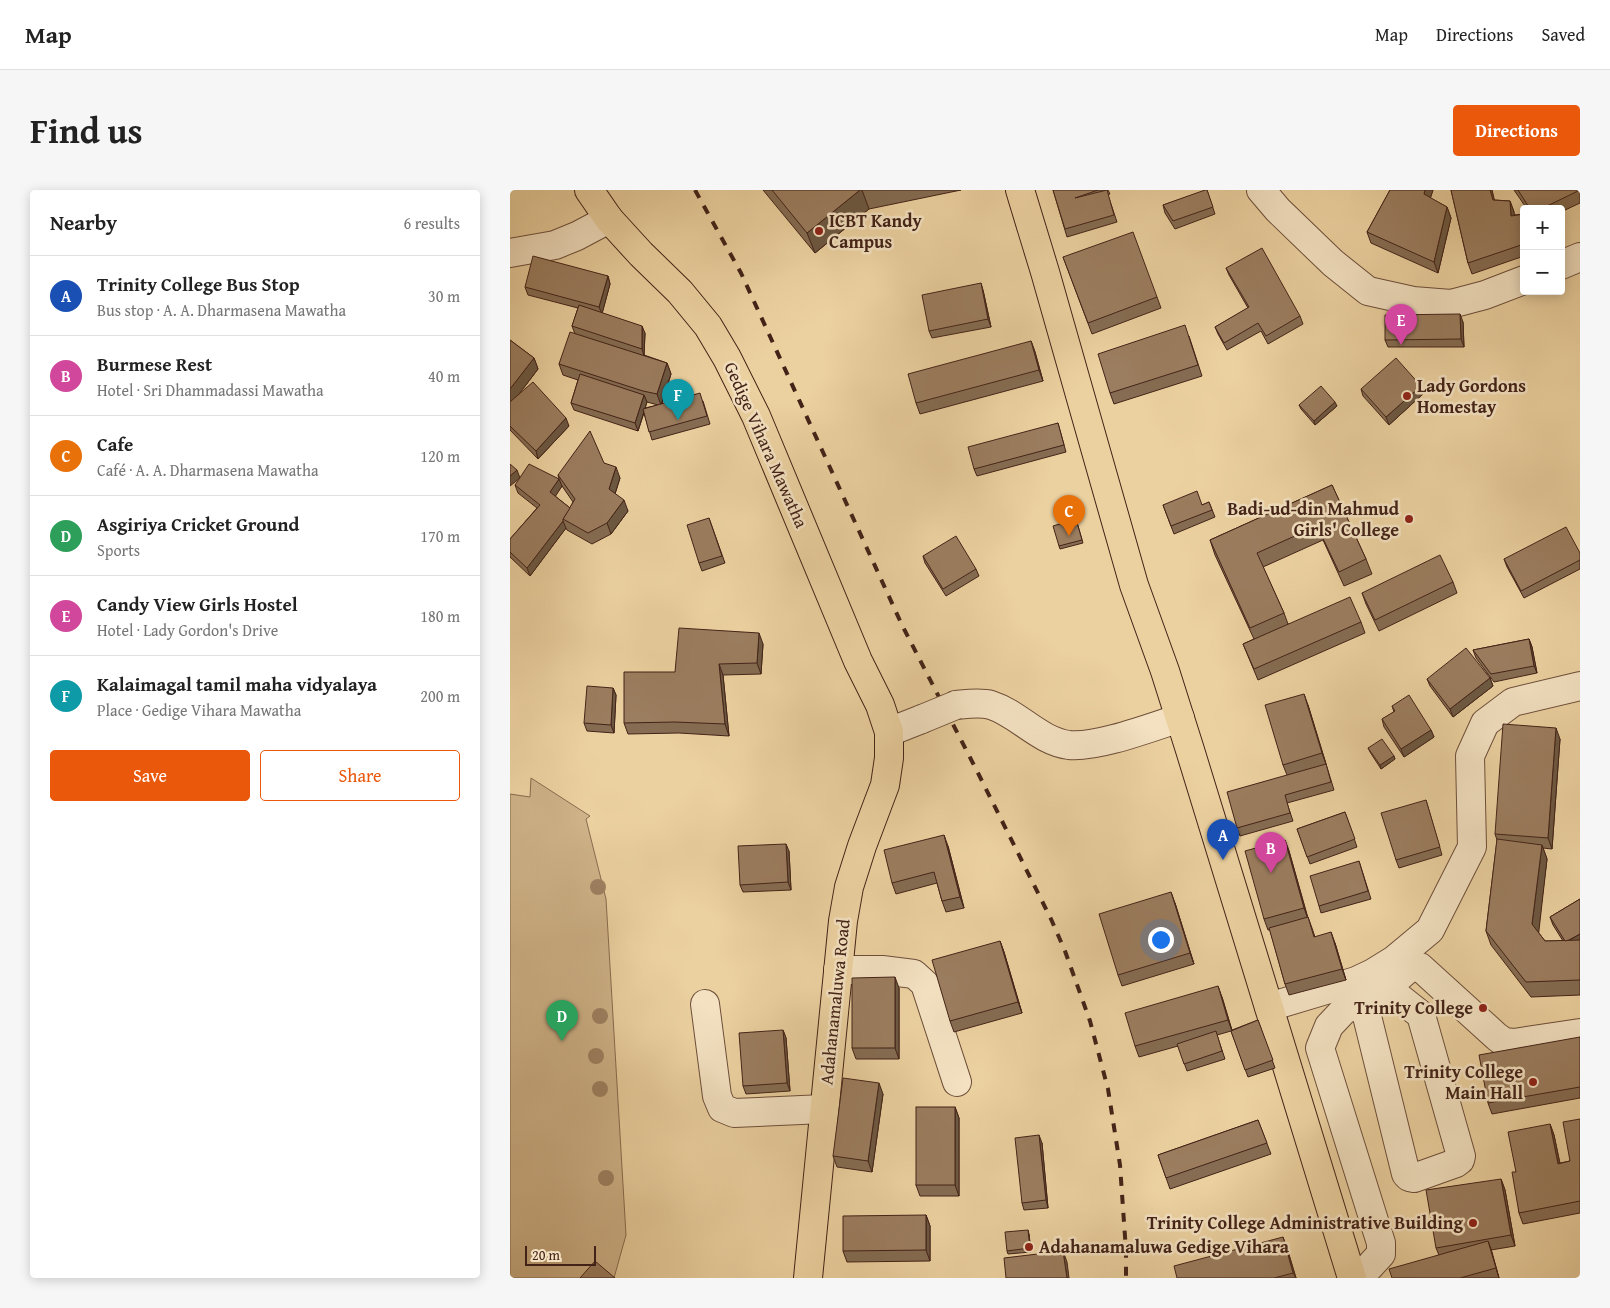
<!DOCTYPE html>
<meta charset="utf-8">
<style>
:root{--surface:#fff;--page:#f6f6f6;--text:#222;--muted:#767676;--line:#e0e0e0;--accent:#ea580c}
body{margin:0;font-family:"Gentium Book Plus",serif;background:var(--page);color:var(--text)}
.controls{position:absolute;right:15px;top:15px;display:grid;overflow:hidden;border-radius:5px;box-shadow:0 2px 12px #0003}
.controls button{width:45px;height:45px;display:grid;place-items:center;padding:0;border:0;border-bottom:1px solid var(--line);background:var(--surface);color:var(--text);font:25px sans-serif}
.scale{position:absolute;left:15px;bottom:12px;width:71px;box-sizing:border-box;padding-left:5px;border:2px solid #432318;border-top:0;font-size:14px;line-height:18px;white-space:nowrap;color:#432318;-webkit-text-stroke:4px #f3e1c1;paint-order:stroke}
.you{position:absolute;left:650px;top:749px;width:18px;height:18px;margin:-12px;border:4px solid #fff;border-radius:50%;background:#1a73e8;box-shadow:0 0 0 8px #1a73e833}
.badge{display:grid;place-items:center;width:32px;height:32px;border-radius:50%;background:var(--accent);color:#fff;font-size:16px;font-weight:700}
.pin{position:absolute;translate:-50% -41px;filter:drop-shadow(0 1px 2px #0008)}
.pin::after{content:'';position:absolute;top:26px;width:18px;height:15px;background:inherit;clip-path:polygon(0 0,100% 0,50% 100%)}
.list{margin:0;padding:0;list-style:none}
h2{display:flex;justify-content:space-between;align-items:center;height:65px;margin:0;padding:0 20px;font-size:21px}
h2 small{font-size:16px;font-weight:400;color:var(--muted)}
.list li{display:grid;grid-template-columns:32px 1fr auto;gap:15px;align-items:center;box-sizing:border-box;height:80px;padding:0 20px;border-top:1px solid var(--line)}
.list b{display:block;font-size:19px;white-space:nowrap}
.list p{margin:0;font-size:16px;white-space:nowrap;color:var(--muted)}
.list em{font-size:16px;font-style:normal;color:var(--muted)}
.actions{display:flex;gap:10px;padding:15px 20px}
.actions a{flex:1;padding:11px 0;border:1px solid var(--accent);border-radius:5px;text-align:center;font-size:18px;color:var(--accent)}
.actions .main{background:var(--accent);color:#fff}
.map{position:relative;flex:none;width:1070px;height:1088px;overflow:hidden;border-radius:5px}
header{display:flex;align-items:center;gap:30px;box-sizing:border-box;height:70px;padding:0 25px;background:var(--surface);border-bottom:1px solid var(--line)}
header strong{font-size:24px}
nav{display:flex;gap:28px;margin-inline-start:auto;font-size:18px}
.intro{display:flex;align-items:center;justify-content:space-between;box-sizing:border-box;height:120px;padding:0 30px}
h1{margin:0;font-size:35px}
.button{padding:12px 22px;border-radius:5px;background:var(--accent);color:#fff;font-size:18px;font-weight:700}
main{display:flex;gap:30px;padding:0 30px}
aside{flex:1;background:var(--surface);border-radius:5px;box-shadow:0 2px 12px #0003}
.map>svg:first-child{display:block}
</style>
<header>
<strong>Map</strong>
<nav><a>Map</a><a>Directions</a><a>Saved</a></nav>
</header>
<div class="intro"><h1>Find us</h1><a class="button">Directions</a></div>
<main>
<aside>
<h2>Nearby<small>6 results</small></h2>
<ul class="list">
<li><span class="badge" style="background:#1a4fb4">A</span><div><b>Trinity College Bus Stop</b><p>Bus stop · A. A. Dharmasena Mawatha</p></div><em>30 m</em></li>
<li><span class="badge" style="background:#d1479c">B</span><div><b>Burmese Rest</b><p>Hotel · Sri Dhammadassi Mawatha</p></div><em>40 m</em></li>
<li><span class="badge" style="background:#e8710a">C</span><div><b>Cafe</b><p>Café · A. A. Dharmasena Mawatha</p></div><em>120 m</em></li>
<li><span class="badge" style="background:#2e9e5b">D</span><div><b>Asgiriya Cricket Ground</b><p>Sports</p></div><em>170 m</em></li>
<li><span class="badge" style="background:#d1479c">E</span><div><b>Candy View Girls Hostel</b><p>Hotel · Lady Gordon's Drive</p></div><em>180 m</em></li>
<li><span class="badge" style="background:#0f9aa8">F</span><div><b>Kalaimagal tamil maha vidyalaya</b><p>Place · Gedige Vihara Mawatha</p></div><em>200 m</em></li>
</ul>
<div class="actions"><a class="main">Save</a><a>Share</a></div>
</aside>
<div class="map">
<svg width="1070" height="1088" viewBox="0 0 1070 1088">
<rect width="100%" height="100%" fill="#ecd1a0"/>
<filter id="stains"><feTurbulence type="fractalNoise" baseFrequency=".004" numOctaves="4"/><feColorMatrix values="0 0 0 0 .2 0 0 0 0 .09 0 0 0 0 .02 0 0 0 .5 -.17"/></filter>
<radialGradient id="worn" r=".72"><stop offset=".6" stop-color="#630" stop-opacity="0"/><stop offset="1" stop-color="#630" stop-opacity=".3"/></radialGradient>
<polygon fill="#cfb389" stroke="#896b50" points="21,588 80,626 76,629 96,709 116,1045 104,1088 0,1088 0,604 20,607"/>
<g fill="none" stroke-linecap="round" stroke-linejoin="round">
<defs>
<g id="minor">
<polyline points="751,0 768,20 823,73 858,101 903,111 941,114 975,105 1014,90"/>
<polyline points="0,63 45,55 67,46 99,29"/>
<polyline points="1051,75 1070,67"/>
<path d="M446,515c11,-1 24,-3 35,0 28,9 48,36 78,40 28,3 83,-18 111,-27"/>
<polyline points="379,542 412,529"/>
<polyline points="328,780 372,780 404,784 415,794 447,892"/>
<polyline points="848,796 854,814 896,984 899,987 904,988 946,973 950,970 951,966 911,825 887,806 868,805"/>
<polyline points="195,814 207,906 212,918 224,923 314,919"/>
<polyline points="759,817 846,791 863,783 884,770 920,740 962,657 960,566 975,533 1003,512 1070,496"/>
<polyline points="849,1088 871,1064 871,1053 810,858 819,836 835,819 854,814 868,805 897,780 903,777 910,777 987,847 994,852 1004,853 1070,843"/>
</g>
<polyline id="major" points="79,0 99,29 131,64 170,102 198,136 217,168 246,226 348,471 370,515 379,542 379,568 375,595 352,656 339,697 333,731 298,1088"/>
<polyline id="highway" points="510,0 535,82 624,395 655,481 680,560 842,1088"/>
</defs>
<use href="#minor" stroke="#6d4e3a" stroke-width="30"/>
<use href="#major" stroke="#432318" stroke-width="30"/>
<use href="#highway" stroke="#432318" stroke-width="30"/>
<use href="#minor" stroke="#f3e1c1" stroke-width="28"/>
<use href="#major" stroke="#ecd1a0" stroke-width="28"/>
<use href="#highway" stroke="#ecd1a0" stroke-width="28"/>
<polyline stroke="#432318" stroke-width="4" stroke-dasharray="9 9" stroke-linecap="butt" points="185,0 231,83 392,435 469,585 541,729 555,761 580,831 598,899 610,975 616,1061 616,1088"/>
<defs>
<polyline id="minor-bridge" points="412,529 446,515"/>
</defs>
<use href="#minor-bridge" stroke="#6d4e3a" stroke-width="30" stroke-linecap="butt"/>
<use href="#minor-bridge" stroke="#f3e1c1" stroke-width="28"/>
</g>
<g fill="#9e8162">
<circle cx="88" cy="697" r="8"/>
<circle cx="90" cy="826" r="8"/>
<circle cx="86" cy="866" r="8"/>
<circle cx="90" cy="899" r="8"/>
<circle cx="96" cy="988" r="8"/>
</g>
<g fill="#856c52" stroke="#432318" fill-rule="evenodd">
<polygon points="253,0 451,0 359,19 305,63"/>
<polygon points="543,0 598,0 600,4 598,5 607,32 557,47"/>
<polygon points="697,0 705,24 665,39 655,23 653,15"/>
<polygon points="880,0 923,0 920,8 937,17 941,28 928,83 861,53 857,42"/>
<polygon points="941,0 982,0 984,10 1000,11 1004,22 1004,25 1014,24 1014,66 962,84 958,73"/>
<polygon points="1004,0 1070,0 1070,13 1051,22 1051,19 1017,19"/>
<polygon points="553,67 647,107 651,118 582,144"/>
<polygon points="716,78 790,126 793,134 758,154 751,141 717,160 708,144 705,137 738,118 719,85"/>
<path d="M98,86l2,8 -8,29 43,20 -1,22 23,8 4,11 -9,30 41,-3 7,23 -58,16 -8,-27 -6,18 -64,-21 -3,-7 7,-23 -15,-5 -4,-11 16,-30 -3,-8 6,-18 -50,-13 -3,-8zM137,212l11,3 -13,3z"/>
<polygon points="473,100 481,137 422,148 419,141"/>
<polygon points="953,132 954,157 878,157 875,150"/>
<polygon points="679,146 692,186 604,214 600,203"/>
<polygon points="0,150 24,168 28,179 9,204 59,236 28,269 0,240"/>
<polygon points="521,151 525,162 533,191 410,224 406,213"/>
<polygon points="911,196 914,203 879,235 853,206 851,199"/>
<polygon points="789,215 827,216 805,235 791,219"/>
<polygon points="548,233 556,262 467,286 464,279"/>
<path d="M94,273l16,15 -5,16 13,17 -17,23 -19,10 -25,-14 -1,-2 -36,48 -20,-19v-18l27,-31 -19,-15 -3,-8 44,-6 -1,-4zM52,296l11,16 -3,6 -15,-12z"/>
<polygon points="822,295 856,369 862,384 834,396 813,350 753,377 774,423 778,434 851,432 855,443 748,490 733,454 744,449 705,365 700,350"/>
<polygon points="699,312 705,327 664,344 653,315 692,315"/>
<polygon points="199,328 215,373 192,381 189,373"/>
<polygon points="566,329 573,353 550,359 549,356"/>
<polygon points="1070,363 1070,379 1014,408 997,377 994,369"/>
<polygon points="413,366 466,379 469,386 436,406 415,373"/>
<polygon points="943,392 947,403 869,441 856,414 852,403"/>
<polygon points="1019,449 1022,457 1027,483 984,492 966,468 963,460"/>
<polygon points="253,454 251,484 213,485 219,546 169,543 118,544 114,533 165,482"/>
<polygon points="980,488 983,496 943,527 920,496 917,489"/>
<polygon points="103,498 106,505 104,543 77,541 74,533"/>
<polygon points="798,515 824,600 777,613 783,631 730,646 727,638 777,585 773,575"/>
<polygon points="882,516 921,540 924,547 894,567 874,537 872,529 884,522"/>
<polygon points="1050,549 1042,659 1033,658 1037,669 1028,742 1035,751 1053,751 1043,735 1040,727 1070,709 1070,805 1021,807 981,755 976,741 987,650 985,644"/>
<polygon points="858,558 884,566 885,569 871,579 860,562"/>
<polygon points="916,610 932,665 889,678 886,670"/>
<polygon points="835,622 847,657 800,674 787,639"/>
<polygon points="775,650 779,661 798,728 798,727 802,738 805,747 825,753 836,790 779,805 775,794 760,740 758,740 754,729"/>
<polygon points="438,656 454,718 436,722 432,711 427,693 386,704 382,693"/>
<polygon points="279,661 281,700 233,702 230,695"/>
<polygon points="849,671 861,709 811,723 809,716"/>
<polygon points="665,713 684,774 612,796 608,785"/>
<polygon points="490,751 494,762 512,823 444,842 440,831"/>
<polygon points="389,798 389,869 346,869 342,858"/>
<polygon points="712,807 722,840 748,830 765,878 738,887 721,841 707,845 715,869 677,881 668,856 629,867 625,856"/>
<polygon points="273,840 276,848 280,901 236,904 233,896"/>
<polygon points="1070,847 1070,908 982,924 978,913"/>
<polygon points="373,904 362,982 327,977 323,966"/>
<polygon points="445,917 449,928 449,1006 410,1006 406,995"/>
<polygon points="1070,929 1070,1023 1013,1034 1009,1023 1006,982 1040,934 1044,945 1050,973 1060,971"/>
<polygon points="748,930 761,964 660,999 648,965"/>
<polygon points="532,953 538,1018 514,1020 512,1013"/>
<polygon points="991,989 995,1000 1005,1056 981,1060 989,1088 882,1088 929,1065 926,1058"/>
<polygon points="416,1025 420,1036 420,1071 337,1072 333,1061"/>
<polygon points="519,1044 521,1062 498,1064 497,1061"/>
<polygon points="777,1058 786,1088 667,1088"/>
</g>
<g fill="#6c5842" stroke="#432318">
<polygon points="350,0 352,0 359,19 305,63 297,43"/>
<polygon points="915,0 923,0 918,16 914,4"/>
<polygon points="980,0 982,0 987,21 983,10"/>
<polygon points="1000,11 1004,22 1005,37 1001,26"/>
<polygon points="937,17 941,28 928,83 924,72"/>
<polygon points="98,86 100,94 92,124 89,117"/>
<polygon points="471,93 473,100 481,137 478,129"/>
<polygon points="950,124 953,132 954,157 951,149"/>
<polygon points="132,136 135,143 134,166 132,159"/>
<polygon points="521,151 525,162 533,191 529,180"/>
<polygon points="24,168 28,179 0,216 0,199"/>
<polygon points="157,173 161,184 151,215 147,204"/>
<polygon points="911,196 914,203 879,235 876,227"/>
<polygon points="134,205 137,212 128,241 125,233"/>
<polygon points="825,212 827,216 805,235 804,231"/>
<polygon points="56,228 59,236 28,269 26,261"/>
<polygon points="106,277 110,288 103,310 99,299"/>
<polygon points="7,280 10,288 0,296 0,286"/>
<polygon points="49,289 52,296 43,310 40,302"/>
<polygon points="114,310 118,321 101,344 97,333"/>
<polygon points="53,331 56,338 20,386 17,378"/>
<polygon points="249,443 253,454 251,484 247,473"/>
<polygon points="1019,449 1022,457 1027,483 1024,476"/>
<polygon points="209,474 213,485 219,546 215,534"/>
<polygon points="980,488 983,496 943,527 940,519"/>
<polygon points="103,498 106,505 104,543 101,535"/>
<polygon points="794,504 798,515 816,574 812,563"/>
<polygon points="1046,538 1050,549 1042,659 1038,648"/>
<polygon points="921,540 924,547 894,567 891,559"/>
<polygon points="884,566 885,569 871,579 870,575"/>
<polygon points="434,645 438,656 454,718 450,707"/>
<polygon points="775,650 779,661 798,729 794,718"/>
<polygon points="276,654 279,661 281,700 278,692"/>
<polygon points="1032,655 1037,669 1028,749 1022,734"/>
<polygon points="661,702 665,713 684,774 680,763"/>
<polygon points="821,742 825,753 836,790 832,779"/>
<polygon points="1070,744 1070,753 1056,752"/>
<polygon points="490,751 494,762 512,823 508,812"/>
<polygon points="385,787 389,798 389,869 385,858"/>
<polygon points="708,796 712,807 722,841 718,830"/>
<polygon points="273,840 276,848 280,901 277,893"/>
<polygon points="369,893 373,904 362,982 358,971"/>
<polygon points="445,917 449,928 449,1006 445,995"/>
<polygon points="1040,934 1044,945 1052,985 1048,974"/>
<polygon points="529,945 532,953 538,1018 536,1010"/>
<polygon points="991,989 995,1000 1005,1056 1001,1045"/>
<polygon points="416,1025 420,1036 420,1071 416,1060"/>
<polygon points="518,1040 519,1044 521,1062 520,1058"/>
<polygon points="773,1047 777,1058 786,1088 783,1083"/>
<polygon points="978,1051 982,1062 989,1088 986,1078"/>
<polygon points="553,1061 557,1072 559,1088 557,1088"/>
</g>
<g fill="#9b7d5f" stroke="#432318">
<polygon points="262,0 350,0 297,43"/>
<polygon points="543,0 588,0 565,8 597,0 604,25 555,39"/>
<polygon points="695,0 697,0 703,17 663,31 653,15"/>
<polygon points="880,0 915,0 914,4 937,17 924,72 857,42"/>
<polygon points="941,0 980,0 983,10 1000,11 1001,26 1014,24 1014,54 958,73"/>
<polygon points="1008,0 1070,0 1031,19 1020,19"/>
<polygon points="623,42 647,107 578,133 553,67"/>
<polygon points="752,58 790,126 756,146 748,133 714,153 705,137 739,117 716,78"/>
<polygon points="23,66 98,86 89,117 15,97"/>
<polygon points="471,93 478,129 419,141 412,105"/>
<polygon points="69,115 132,136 132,159 62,136"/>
<polygon points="950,124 951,149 875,150 875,125"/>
<polygon points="675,135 688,175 600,203 588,164"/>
<polygon points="60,142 157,173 147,204 133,201 49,174"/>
<polygon points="0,150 24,168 0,199"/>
<polygon points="521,151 529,180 406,213 398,184"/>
<polygon points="886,168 911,196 876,227 851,199"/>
<polygon points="70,184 134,205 125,233 61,213"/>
<polygon points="23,192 56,228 26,261 0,236 0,212"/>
<polygon points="811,196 825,212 804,231 789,215"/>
<polygon points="190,203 197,226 139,242 133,219"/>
<polygon points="548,233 554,255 464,279 458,257"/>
<polygon points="80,241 94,273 106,277 99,299 114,310 97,333 78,343 53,329 65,309 48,285"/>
<polygon points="0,274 7,280 0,286"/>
<polygon points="19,274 49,289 40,302 60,318 53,329 53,331 17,378 0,362 0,349 30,315 5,295"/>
<polygon points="822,295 856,369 829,382 807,336 747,363 774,423 740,438 700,350"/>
<polygon points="687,301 692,315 699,312 702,320 661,336 653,315"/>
<polygon points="199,328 212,366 189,373 177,335"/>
<polygon points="566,329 572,350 549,356 543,336"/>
<polygon points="1056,337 1070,363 1070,370 1011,401 994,369"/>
<polygon points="446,346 466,379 433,399 413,366"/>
<polygon points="930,365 943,392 865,430 852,403"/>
<polygon points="840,407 851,432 744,479 733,454"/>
<polygon points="169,438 249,443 247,473 209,474 215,534 165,532 114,533 114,482 165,482"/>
<polygon points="1019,449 1024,476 981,484 963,460"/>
<polygon points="956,458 980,488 940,519 917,489"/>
<polygon points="77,496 103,498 101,535 74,533"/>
<polygon points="794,504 812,563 773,575 755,515"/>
<polygon points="899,505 921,540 891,559 872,529 885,521 882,516"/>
<polygon points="993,534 1046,538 1038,648 985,644"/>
<polygon points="872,549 884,566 870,575 858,558"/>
<polygon points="816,574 821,592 775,605 780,623 727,638 717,602"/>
<polygon points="916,610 930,657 886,670 871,623"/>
<polygon points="835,622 845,649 797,667 787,639"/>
<polygon points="434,645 450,707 432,711 424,682 382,693 374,660"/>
<polygon points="987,649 1032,655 1022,734 1035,751 1070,750 1070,790 1016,792 976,741"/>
<polygon points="775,650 794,718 754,729 735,661"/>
<polygon points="276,654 278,692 230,695 228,656"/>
<polygon points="849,671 858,701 809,716 800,686"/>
<polygon points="661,702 680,763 608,785 589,724"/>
<polygon points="1070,709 1070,744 1059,750 1055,751 1040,727"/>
<polygon points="798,727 804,747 821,742 832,779 775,794 759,738"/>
<polygon points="490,751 508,812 440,831 422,770"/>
<polygon points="385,787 385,858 342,858 342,788"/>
<polygon points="708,796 718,830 625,856 615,823"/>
<polygon points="748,830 763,870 735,880 721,841"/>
<polygon points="273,840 277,893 233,896 229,843"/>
<polygon points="706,841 712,861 674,874 667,854"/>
<polygon points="1070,847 1070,897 978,913 969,865"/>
<polygon points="333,888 369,893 358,971 323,966"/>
<rect x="406" y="917" width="39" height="78"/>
<polygon points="1070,929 1070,1011 1009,1023 1002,982 1006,982 998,942 1040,934 1048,974 1060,971 1053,932"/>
<polygon points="748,930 757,953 656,988 648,965"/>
<polygon points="529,945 536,1010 512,1013 505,948"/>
<polygon points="991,989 1001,1045 926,1058 916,1000"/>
<polygon points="416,1025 416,1060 333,1061 333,1026"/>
<polygon points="518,1040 520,1058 497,1061 495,1042"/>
<polygon points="773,1047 783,1083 764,1088 667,1088 664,1076"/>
<polygon points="978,1051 986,1078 950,1088 882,1088 879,1079"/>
<polygon points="553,1061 557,1088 496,1088 494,1068"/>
<polygon points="85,1071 105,1088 70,1088"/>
</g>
<g fill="#8f2418" stroke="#f3e1c1" stroke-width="2">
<circle cx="309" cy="41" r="5"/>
<circle cx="897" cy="206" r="5"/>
<circle cx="899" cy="329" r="5"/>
<circle cx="973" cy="818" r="5"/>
<circle cx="1023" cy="892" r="5"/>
<circle cx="963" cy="1033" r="5"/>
<circle cx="519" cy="1057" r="5"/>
</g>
<g text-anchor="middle" stroke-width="5" stroke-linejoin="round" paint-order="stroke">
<g font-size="18" font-weight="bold" fill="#432318" stroke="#f3e1c1" text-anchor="end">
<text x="319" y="37" text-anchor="start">ICBT Kandy<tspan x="319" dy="21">Campus</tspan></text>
<text x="907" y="202" text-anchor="start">Lady Gordons<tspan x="907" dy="21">Homestay</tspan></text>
<text x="889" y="325">Badi-ud-din Mahmud<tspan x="889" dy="21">Girls' College</tspan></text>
<text x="963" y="824">Trinity College</text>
<text x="1013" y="888">Trinity College<tspan x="1013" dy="21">Main Hall</tspan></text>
<text x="953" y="1039">Trinity College Administrative Building</text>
<text x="529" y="1063" text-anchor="start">Adahanamaluwa Gedige Vihara</text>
</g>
<g font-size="18" fill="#432318" stroke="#f3e1c1">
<text transform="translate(256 255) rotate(66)" y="6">Gedige Vihara Mawatha</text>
<text transform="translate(325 812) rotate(-84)" y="6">Adahanamaluwa Road</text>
</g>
</g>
<rect width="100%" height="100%" filter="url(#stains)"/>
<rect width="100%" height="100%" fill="url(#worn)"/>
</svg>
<div class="controls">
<button>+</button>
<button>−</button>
</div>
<div class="scale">20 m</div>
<div class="you"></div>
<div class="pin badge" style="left:713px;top:670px;background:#1a4fb4">A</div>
<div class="pin badge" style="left:761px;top:683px;background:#d1479c">B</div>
<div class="pin badge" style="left:559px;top:346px;background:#e8710a">C</div>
<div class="pin badge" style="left:52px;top:851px;background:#2e9e5b">D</div>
<div class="pin badge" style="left:891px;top:155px;background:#d1479c">E</div>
<div class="pin badge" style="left:168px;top:230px;background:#0f9aa8">F</div>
</div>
</main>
